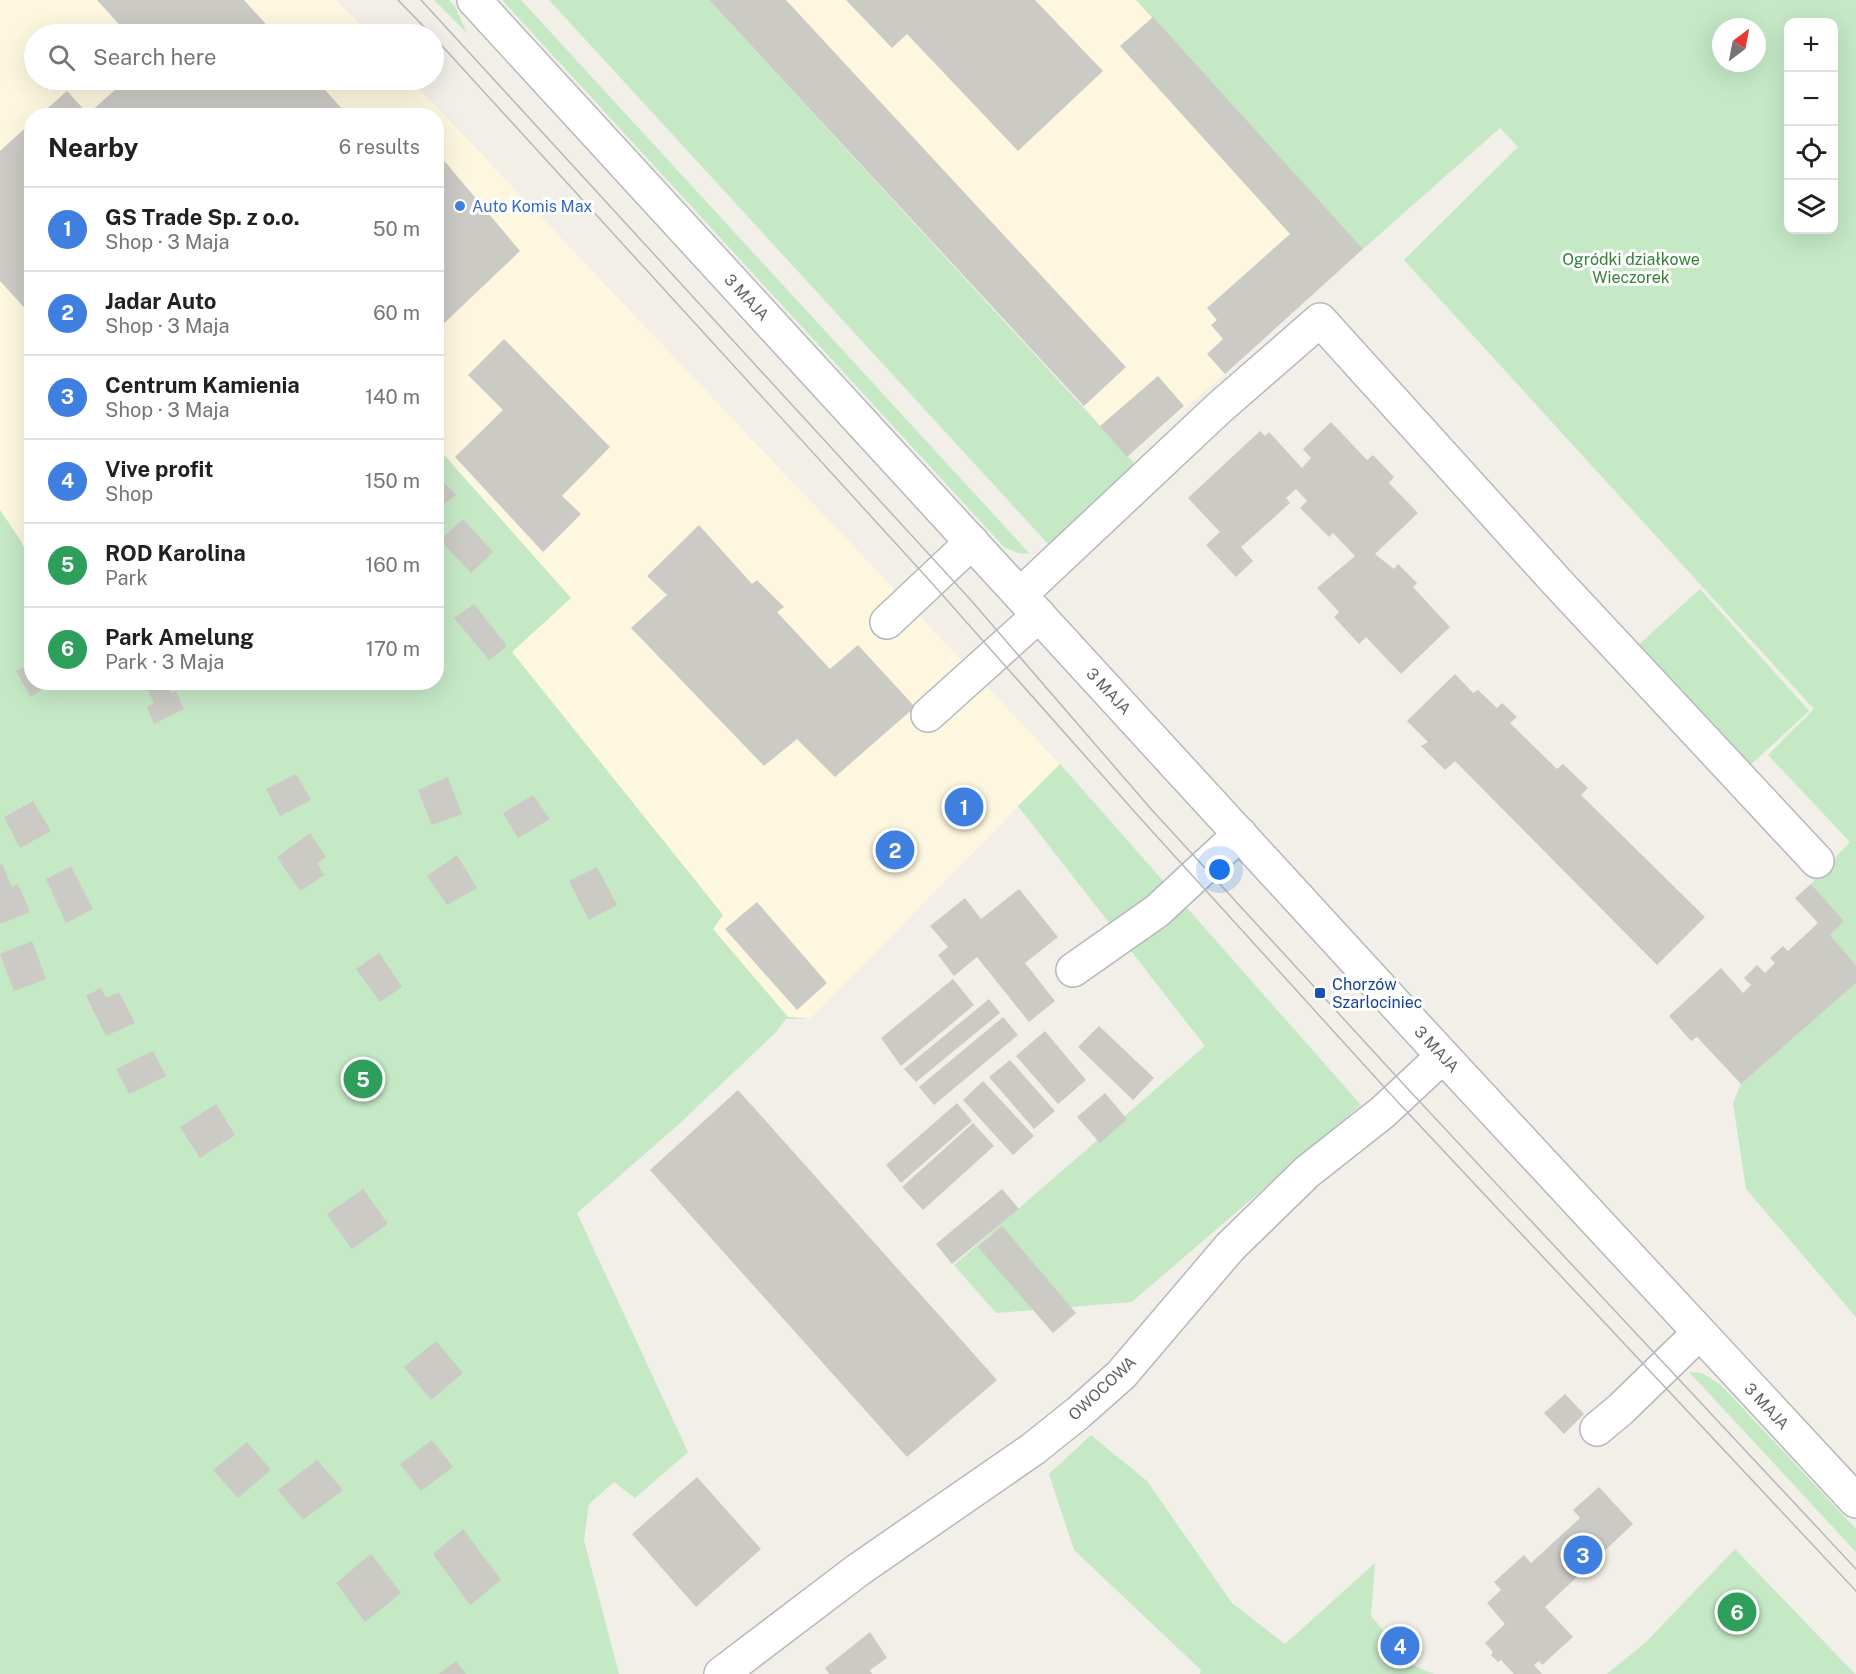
<!DOCTYPE html>
<meta charset="utf-8">
<style>
:root{--surface:#fff;--page:#f2f2f2;--text:#202124;--muted:#757577;--line:#e0e0e0;--accent:#ea580c}
body{margin:0;font-family:"Public Sans",sans-serif;background:var(--page);color:var(--text)}
.controls{position:absolute;right:18px;top:18px;display:grid;overflow:hidden;border-radius:12px;box-shadow:0 6px 24px #0002}
.controls button{width:54px;height:54px;display:grid;place-items:center;padding:0;border:0;border-bottom:2px solid var(--line);background:var(--surface);color:var(--text);font:30px sans-serif}
.compass{position:absolute;left:1712px;top:18px;width:54px;height:54px;border-radius:50%;background:var(--surface);box-shadow:0 6px 24px #0002;rotate:32deg}
.you{position:absolute;left:1220px;top:870px;width:21px;height:21px;margin:-15px;border:4px solid #fff;border-radius:50%;background:#1a73e8;box-shadow:0 0 0 9px #1a73e833}
.badge{display:grid;place-items:center;width:39px;height:39px;border-radius:50%;background:var(--accent);color:#fff;font-size:20px;font-weight:700}
.pin{position:absolute;translate:-50% -50%;border:3px solid #fff;box-shadow:0 2px 6px #0006}
.list{margin:0;padding:0;list-style:none}
h2{display:flex;justify-content:space-between;align-items:center;height:78px;margin:0;padding:0 24px;font-size:26px}
h2 small{font-size:20px;font-weight:400;color:var(--muted)}
.list li{display:grid;grid-template-columns:39px 1fr auto;gap:18px;align-items:center;box-sizing:border-box;height:84px;padding:0 24px;border-top:2px solid var(--line)}
.list b{display:block;font-size:22px;white-space:nowrap}
.list p{margin:0;font-size:20px;white-space:nowrap;color:var(--muted)}
.list em{font-size:20px;font-style:normal;color:var(--muted)}
.icon{flex:none;width:33px;height:33px;fill:none;stroke:currentColor;stroke-width:2;stroke-linecap:round;stroke-linejoin:round}
.map{position:relative;flex:none;width:1856px;height:1674px;overflow:hidden}
.search{position:absolute;background:var(--surface);box-shadow:0 6px 24px #0002;left:24px;top:24px;width:420px;height:66px;display:flex;align-items:center;gap:15px;box-sizing:border-box;padding:0 21px;border-radius:33px;color:var(--muted);font-size:22px}
.panel{position:absolute;background:var(--surface);box-shadow:0 6px 24px #0002;left:24px;top:108px;width:420px;height:582px;border-radius:24px}
.map>svg:first-child{display:block}
</style>
<div class="map">
<svg width="1856" height="1674" viewBox="0 0 1856 1674">
<rect width="100%" height="100%" fill="#f1efe8"/>
<g fill="#fef7e0">
<polygon points="0,0 336,0 369,34 34,34 34,80 411,80 1060,764 810,1019 788,1017 712,929 723,915 512,652 570,598 437,447 436,116 32,116 31,564 21,541 0,510"/>
<polygon points="709,0 1136,0 1363,249 1225,374 1127,457 1084,406"/>
</g>
<g fill="#c5e8c5" fill-rule="evenodd">
<polygon points="434,0 449,0 455,7 467,33"/>
<polygon points="502,0 521,0 1030,554 1018,553 1004,547"/>
<polygon points="549,0 709,0 1136,465 1049,545"/>
<path d="M1136,0h720v965l-26,-30 14,-14 -33,-37 39,-42 -82,-87 46,-46 -410,-449 114,-113 -18,-19 -137,121zM1788,22h46v208h-46zM1721,27h36v36h-36z"/>
<polygon points="437,447 571,598 512,652 723,915 713,929 788,1017 810,1019 786,1019 776,1032 678,1125 577,1213 688,1452 635,1498 614,1482 589,1504 584,1540 619,1674 0,1674 0,510 21,541 31,564 32,682 436,682"/>
<polygon points="1700,589 1809,711 1746,769 1636,647"/>
<polygon points="1060,764 1361,1105 1132,1302 996,1313 954,1265 1205,1046 1018,806"/>
<polygon points="1856,983 1856,1317 1746,1189 1733,1103 1741,1084"/>
<polygon points="1689,1372 1702,1373 1721,1385 1856,1529 1856,1552"/>
<polygon points="1091,1435 1147,1481 1232,1603 1285,1644 1375,1563 1371,1616 1412,1665 1434,1674 1200,1674 1201,1670 1074,1550 1049,1474"/>
<polygon points="1735,1549 1855,1674 1607,1674 1646,1642"/>
</g>
<g fill="#cccac5">
<polygon points="97,0 244,0 275,34 128,34"/>
<polygon points="709,0 786,0 1126,367 1084,406"/>
<polygon points="846,0 1035,0 1103,71 1018,151 907,34 892,48"/>
<polygon points="1153,17 1363,249 1225,374 1207,354 1223,339 1211,325 1217,320 1207,308 1290,234 1120,46"/>
<polygon points="126,80 316,80 344,111 338,116 39,116 67,91 88,114"/>
<polygon points="32,122 32,316 0,281 0,151"/>
<polygon points="441,157 520,251 436,331 436,162"/>
<polygon points="504,339 610,447 562,496 581,514 543,552 455,457 503,410 468,375"/>
<polygon points="1158,376 1184,406 1127,457 1100,426"/>
<polygon points="1331,422 1367,460 1373,455 1394,477 1389,483 1418,513 1375,554 1394,569 1398,564 1417,583 1413,587 1450,627 1401,674 1366,637 1359,644 1334,617 1339,612 1317,588 1355,556 1333,533 1329,537 1300,508 1307,501 1296,489 1286,498 1290,503 1241,547 1253,561 1236,577 1206,545 1220,532 1188,498 1260,431 1265,436 1269,432 1302,468 1311,458 1303,449"/>
<polygon points="436,474 456,495 438,509 436,507"/>
<polygon points="463,519 493,552 471,573 440,540"/>
<polygon points="699,525 752,584 757,580 784,607 777,612 830,669 858,645 915,707 835,777 797,739 764,766 631,628 667,595 647,576"/>
<polygon points="474,604 507,646 489,660 454,618"/>
<polygon points="32,662 32,682 53,682 31,697 16,671"/>
<polygon points="1455,674 1473,693 1478,690 1497,708 1502,703 1517,717 1510,723 1557,769 1563,764 1588,788 1581,795 1705,917 1657,965 1455,761 1445,770 1421,746 1428,742 1407,721"/>
<polygon points="155,682 165,682 171,693 176,691 184,709 154,724 147,707 154,703 146,687"/>
<polygon points="296,774 311,800 280,816 266,789"/>
<polygon points="448,777 462,814 432,825 418,790"/>
<polygon points="533,795 550,819 518,838 503,813"/>
<polygon points="33,801 51,831 20,848 4,817"/>
<polygon points="310,833 326,857 317,863 324,875 300,891 277,857"/>
<polygon points="457,855 477,888 447,905 427,876"/>
<polygon points="2,864 12,887 18,884 30,912 0,924 0,865"/>
<polygon points="71,866 93,909 66,923 46,879"/>
<polygon points="597,867 617,905 589,920 569,881"/>
<polygon points="1811,884 1844,921 1830,935 1856,965 1856,983 1741,1084 1697,1037 1691,1041 1669,1016 1721,968 1743,993 1751,985 1744,978 1757,965 1765,973 1775,963 1770,958 1783,946 1788,951 1818,923 1795,898"/>
<polygon points="1019,889 1058,937 1025,963 1055,1001 1029,1022 977,957 954,976 938,955 948,947 930,926 965,898 981,919"/>
<polygon points="757,902 827,983 797,1010 725,929"/>
<polygon points="32,941 46,979 14,991 0,954"/>
<polygon points="379,953 402,987 380,1002 356,969"/>
<polygon points="953,979 974,1005 901,1066 881,1038"/>
<polygon points="101,988 106,998 119,992 135,1023 106,1036 86,996"/>
<polygon points="989,999 1000,1013 916,1082 904,1069"/>
<polygon points="1003,1017 1018,1035 934,1105 919,1087"/>
<polygon points="1099,1026 1154,1078 1133,1100 1078,1047"/>
<polygon points="1045,1031 1086,1080 1058,1104 1016,1056"/>
<polygon points="153,1051 166,1076 129,1094 116,1069"/>
<polygon points="1010,1060 1055,1111 1034,1129 989,1077"/>
<polygon points="983,1081 1034,1136 1013,1155 963,1100"/>
<polygon points="738,1090 997,1380 907,1457 650,1170"/>
<polygon points="1105,1093 1127,1119 1100,1143 1077,1117"/>
<polygon points="957,1103 972,1121 901,1183 886,1165"/>
<polygon points="216,1104 235,1135 200,1158 180,1127"/>
<polygon points="973,1123 994,1146 923,1210 902,1187"/>
<polygon points="363,1189 388,1224 352,1249 327,1214"/>
<polygon points="1002,1189 1019,1209 952,1264 936,1244"/>
<polygon points="1002,1226 1076,1313 1053,1333 978,1247"/>
<polygon points="436,1341 463,1373 431,1400 404,1367"/>
<polygon points="1565,1394 1584,1414 1564,1434 1544,1413"/>
<polygon points="432,1440 453,1467 421,1491 400,1464"/>
<polygon points="247,1442 271,1470 238,1498 213,1470"/>
<polygon points="317,1460 343,1490 303,1520 278,1490"/>
<polygon points="697,1477 761,1549 696,1607 632,1534"/>
<polygon points="1599,1487 1633,1524 1545,1607 1573,1637 1542,1665 1539,1661 1534,1665 1542,1674 1514,1674 1501,1660 1498,1662 1491,1655 1493,1652 1485,1643 1505,1624 1487,1603 1501,1590 1494,1582 1524,1555 1531,1563 1580,1518 1573,1510"/>
<polygon points="463,1529 501,1580 470,1605 433,1554"/>
<polygon points="371,1554 401,1593 365,1622 336,1583"/>
<polygon points="870,1632 887,1658 870,1670 872,1674 829,1674 825,1668"/>
<polygon points="456,1661 466,1674 439,1674"/>
</g>
<g fill="none" stroke-linecap="round" stroke-linejoin="round">
<defs>
<g id="minor">
<polyline points="474,0 1443,1056 1856,1501"/>
<polyline points="1020,595 1219,408 1320,320 1556,581 1817,861"/>
<polyline points="887,622 972,542"/>
<polyline points="928,715 1039,615"/>
<polyline points="1073,970 1157,911 1240,834"/>
<polyline points="1597,1429 1621,1409 1699,1333"/>
<polyline points="721,1674 858,1570 1033,1449 1078,1413 1121,1375 1230,1247 1307,1172 1383,1112 1443,1056"/>
</g>
</defs>
<use href="#minor" stroke="#b5b8bc" stroke-width="36"/>
<use href="#minor" stroke="#fff" stroke-width="33"/>
<g stroke="#b6b7b8" stroke-width="1.5">
<polyline points="398,0 431,34"/>
<polyline points="421,0 969,598 1151,809 1407,1088 1856,1569"/>
<polyline points="434,37 930,581 1141,819 1395,1099 1856,1591"/>
</g>
</g>
<circle fill="#3f7fe0" stroke="#fff" stroke-width="2" cx="460" cy="206" r="6"/>
<rect fill="#1a4fb4" stroke="#fff" stroke-width="2" x="1314" y="987" width="12" height="12" rx="3"/>
<g text-anchor="middle" stroke-width="6" stroke-linejoin="round" paint-order="stroke">
<g font-size="16" fill="#366cbe" stroke="#fff" text-anchor="start">
<text x="472" y="212">Auto Komis Max</text>
</g>
<g font-size="16" fill="#348238" stroke="#fff">
<text x="1631" y="265">Ogródki działkowe<tspan x="1631" dy="18">Wieczorek</tspan></text>
</g>
<g font-size="16" fill="#5f6368" stroke="#fff">
<text transform="translate(747 297) rotate(47)" y="6">3 MAJA</text>
<text transform="translate(1109 691) rotate(47)" y="6">3 MAJA</text>
<text transform="translate(1437 1049) rotate(47)" y="6">3 MAJA</text>
<text transform="translate(1102 1388) rotate(-43)" y="6">OWOCOWA</text>
<text transform="translate(1767 1406) rotate(47)" y="6">3 MAJA</text>
</g>
<g font-size="16" fill="#164399" stroke="#fff" text-anchor="start">
<text x="1332" y="990">Chorzów<tspan x="1332" dy="18">Szarlociniec</tspan></text>
</g>
</g>
</svg>
<div class="controls">
<button>+</button>
<button>−</button>
<button><svg class="icon" aria-label="locate" viewBox="0 0 24 24"><circle cx="12" cy="12" r="6"/><path d="M12 2v4M12 18v4M2 12h4M18 12h4"/></svg></button>
<button><svg class="icon" aria-label="layers" viewBox="0 0 24 24"><path d="M12 4l9 5-9 5-9-5zM3 14l9 5 9-5"/></svg></button>
</div>
<svg class="compass" viewBox="-18 -18 36 36"><path d="M0-13l5 13h-10z" fill="#e53935"/><path d="M0 13l5-13h-10z" fill="#757577"/></svg>
<div class="you"></div>
<div class="pin badge" style="left:964px;top:807px;background:#3f7fe0">1</div>
<div class="pin badge" style="left:895px;top:850px;background:#3f7fe0">2</div>
<div class="pin badge" style="left:1583px;top:1555px;background:#3f7fe0">3</div>
<div class="pin badge" style="left:1400px;top:1646px;background:#3f7fe0">4</div>
<div class="pin badge" style="left:363px;top:1079px;background:#2e9e5b">5</div>
<div class="pin badge" style="left:1737px;top:1612px;background:#2e9e5b">6</div>
<div class="search"><svg class="icon" aria-label="search" viewBox="0 0 24 24"><circle cx="10" cy="10" r="6"/><path d="M15 15l6 6"/></svg>Search here</div>
<section class="panel">
<h2>Nearby<small>6 results</small></h2>
<ul class="list">
<li><span class="badge" style="background:#3f7fe0">1</span><div><b>GS Trade Sp. z o.o.</b><p>Shop · 3 Maja</p></div><em>50 m</em></li>
<li><span class="badge" style="background:#3f7fe0">2</span><div><b>Jadar Auto</b><p>Shop · 3 Maja</p></div><em>60 m</em></li>
<li><span class="badge" style="background:#3f7fe0">3</span><div><b>Centrum Kamienia</b><p>Shop · 3 Maja</p></div><em>140 m</em></li>
<li><span class="badge" style="background:#3f7fe0">4</span><div><b>Vive profit</b><p>Shop</p></div><em>150 m</em></li>
<li><span class="badge" style="background:#2e9e5b">5</span><div><b>ROD Karolina</b><p>Park</p></div><em>160 m</em></li>
<li><span class="badge" style="background:#2e9e5b">6</span><div><b>Park Amelung</b><p>Park · 3 Maja</p></div><em>170 m</em></li>
</ul>
</section>
</div>
